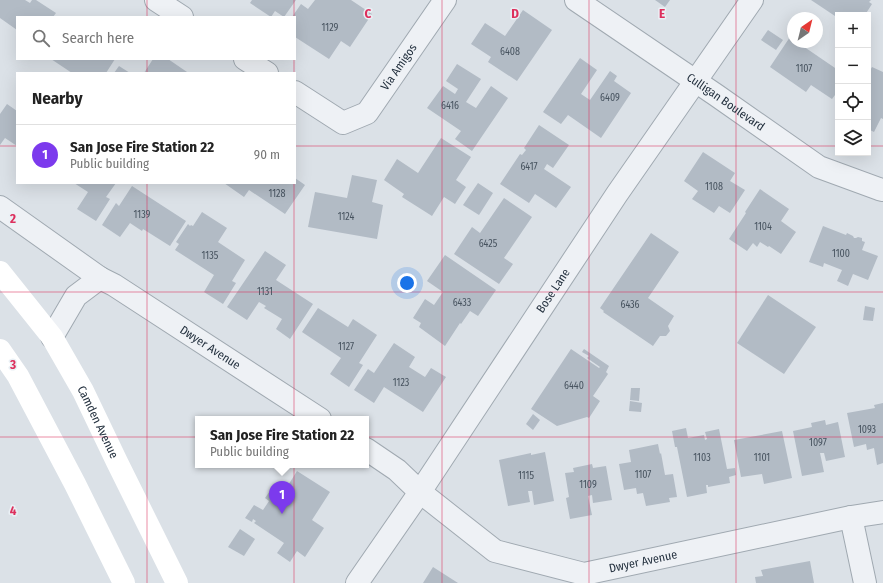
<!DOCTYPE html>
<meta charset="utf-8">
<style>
:root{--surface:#fff;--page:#f6f6f6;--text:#222;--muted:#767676;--line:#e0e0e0;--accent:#7c3aed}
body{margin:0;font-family:"Fira Sans Condensed",sans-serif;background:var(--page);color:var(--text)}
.controls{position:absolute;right:12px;top:12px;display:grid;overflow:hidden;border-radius:0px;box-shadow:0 4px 16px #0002}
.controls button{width:36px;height:36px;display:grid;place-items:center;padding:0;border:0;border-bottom:1px solid var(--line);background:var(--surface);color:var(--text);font:20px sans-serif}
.compass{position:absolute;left:787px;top:12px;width:36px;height:36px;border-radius:50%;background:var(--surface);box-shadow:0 4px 16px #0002;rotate:35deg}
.you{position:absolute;left:407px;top:283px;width:14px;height:14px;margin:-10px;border:3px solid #fff;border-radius:50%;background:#1a73e8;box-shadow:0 0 0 6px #1a73e833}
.badge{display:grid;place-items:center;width:26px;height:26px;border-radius:50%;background:var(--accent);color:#fff;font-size:13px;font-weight:700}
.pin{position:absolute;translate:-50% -33px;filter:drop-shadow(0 1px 2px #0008)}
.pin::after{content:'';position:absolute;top:21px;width:14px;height:12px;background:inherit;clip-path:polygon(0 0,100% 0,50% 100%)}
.popup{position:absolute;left:195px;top:416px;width:174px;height:52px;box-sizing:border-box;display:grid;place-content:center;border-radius:0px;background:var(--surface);filter:drop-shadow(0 1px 3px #0005);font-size:13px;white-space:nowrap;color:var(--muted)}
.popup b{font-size:15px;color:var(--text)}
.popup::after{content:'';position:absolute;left:50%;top:100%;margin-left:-8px;border:8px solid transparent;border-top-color:var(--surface)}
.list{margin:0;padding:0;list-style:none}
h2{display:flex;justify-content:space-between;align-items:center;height:52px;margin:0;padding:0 16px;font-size:17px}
h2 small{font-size:13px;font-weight:400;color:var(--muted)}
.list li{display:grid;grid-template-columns:26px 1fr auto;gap:12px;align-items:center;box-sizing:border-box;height:60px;padding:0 16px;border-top:1px solid var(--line)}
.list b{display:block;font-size:15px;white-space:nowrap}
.list p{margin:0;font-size:13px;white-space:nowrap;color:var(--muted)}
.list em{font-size:13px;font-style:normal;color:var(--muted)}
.icon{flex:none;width:22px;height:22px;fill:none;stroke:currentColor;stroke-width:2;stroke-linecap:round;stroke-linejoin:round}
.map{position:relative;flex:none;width:883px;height:583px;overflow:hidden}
.search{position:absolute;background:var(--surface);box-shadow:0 4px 16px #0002;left:16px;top:16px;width:280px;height:44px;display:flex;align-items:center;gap:10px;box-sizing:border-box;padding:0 14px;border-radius:0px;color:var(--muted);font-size:15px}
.panel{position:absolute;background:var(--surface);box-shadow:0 4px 16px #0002;left:16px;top:72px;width:280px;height:112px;border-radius:0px}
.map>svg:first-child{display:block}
</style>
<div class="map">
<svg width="883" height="583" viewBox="0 0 883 583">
<rect width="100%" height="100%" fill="#dbe1e7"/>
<g fill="#b2bbc5">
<polygon points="0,0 25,0 30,3 32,0 36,0 56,13 53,17 17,17 17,30 0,18"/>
<polygon points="252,0 296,0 284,17 275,11 271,17 250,3"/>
<polygon points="315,0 351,0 372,14 350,47 341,41 329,59 295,37 295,17 292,17 301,4 308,9"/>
<polygon points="655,0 670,0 665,7"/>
<polygon points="811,0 871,0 869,2 872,4 865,15 838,15 838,18"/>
<polygon points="523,10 552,30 517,81 488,62 491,57 471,44 485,23 505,36"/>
<polygon points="768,30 783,40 776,50 761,40"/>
<polygon points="790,37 793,39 793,42 797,42 838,70 838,91 832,99 811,85 806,92 770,67"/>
<polygon points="580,58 597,70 581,94 590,100 610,71 617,76 614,81 631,93 601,138 568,115 561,124 543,112"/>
<polygon points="51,59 115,59 106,73 72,73"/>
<polygon points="153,59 168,59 187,72 186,73 144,73"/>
<polygon points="457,64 481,79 466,102 476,108 491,86 508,98 472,151 455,139 461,131 427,108 443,86 455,94 458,89 446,81"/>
<polygon points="119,66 130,73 114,73"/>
<polygon points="872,67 883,72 883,119 881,118 874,132 868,129 868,74"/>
<polygon points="7,104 17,111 17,146 5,138 0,145 0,114"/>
<polygon points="539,125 569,145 553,168 547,164 544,169 571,187 556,208 535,194 529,203 500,184 520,154 522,155 526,150 524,148"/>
<polygon points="441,138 471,157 456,180 466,187 455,204 444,197 432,216 402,197 404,194 384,180 397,159 418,173"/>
<polygon points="703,152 735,173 730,181 745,190 730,213 719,206 714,213 692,199 698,191 684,181"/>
<polygon points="352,175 377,180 372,202 383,205 377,239 308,227 315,192 347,198"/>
<polygon points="295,178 305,185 285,214 249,190 244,197 224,183 295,183"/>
<polygon points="74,183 116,183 106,197 110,199 96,221 77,209 88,192"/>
<polygon points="478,183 493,193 479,215 463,205"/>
<polygon points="132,186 186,221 170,246 143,229 142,231 130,223 120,237 102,225 116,203 119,206"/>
<polygon points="760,189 789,209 781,221 796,232 781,254 769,246 768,247 760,242 757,247 753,243 747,251 729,239 746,213 745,212"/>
<polygon points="504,198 532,217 504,258 513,264 499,284 454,254 472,227 480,233"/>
<polygon points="202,212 227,228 218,242 245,260 232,281 236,283 223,304 204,292 214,275 175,250 179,244 176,242 188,224 190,226 191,225 193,226"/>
<polygon points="823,226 846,235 847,233 853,236 854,238 856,238 858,237 862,238 862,241 865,242 862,250 878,256 868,280 853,274 848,286 837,281 842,270 824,263 823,267 809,262"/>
<polygon points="651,233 679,252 648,298 674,316 668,326 670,331 666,336 660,336 653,346 603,312 604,311 600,308"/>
<polygon points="265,251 286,265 276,280 313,304 290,339 276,329 282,319 264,308 266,306 259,302 247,320 227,307"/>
<polygon points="445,255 496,290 478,316 470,311 461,324 460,323 445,346 419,327 421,323 413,318 425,299 434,305 443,292 427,281"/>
<polygon points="768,295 816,327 784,374 737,343"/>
<polygon points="865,306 875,308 873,321 863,320"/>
<polygon points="318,308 348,327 353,319 377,335 359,363 363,365 349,387 330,374 341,358 302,332"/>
<polygon points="394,343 415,357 409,367 425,377 431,368 446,377 423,412 384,387 374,403 354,390 368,369 374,373"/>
<polygon points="571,349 599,368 600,367 587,358 589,356 582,352 584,349 609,366 606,372 608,374 593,396 600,401 589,418 587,417 557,426 531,409"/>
<polygon points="631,388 640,388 639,401 630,400"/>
<polygon points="630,401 642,403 641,412 629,411"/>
<polygon points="883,403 883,463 877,465 874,448 867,450 866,444 854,447 847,413 875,408 874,405"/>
<polygon points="533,414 540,420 533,430 526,424"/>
<polygon points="825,420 826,425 838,422 845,457 826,461 824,453 820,453 824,472 802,476 793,431 812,427 811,423"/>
<polygon points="686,428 688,438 704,435 705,440 707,439 705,432 719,429 727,469 735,468 736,475 729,477 730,483 708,487 708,485 706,485 707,493 687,497 677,447 675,447 672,431"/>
<polygon points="782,431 792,478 764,484 762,474 741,477 734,440"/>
<polygon points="658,444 660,454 661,453 665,475 673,474 677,497 669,498 670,502 646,506 643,493 637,494 636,488 624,490 619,464 631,462 629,450"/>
<polygon points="545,452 554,501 534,505 532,491 528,491 530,502 508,506 499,460 531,453 531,455"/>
<polygon points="592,464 593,468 606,466 612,500 593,503 592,495 588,496 592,515 570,519 566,498 569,497 565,473 574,472 573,468"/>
<polygon points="297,471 330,492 312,520 324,528 305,557 297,551 290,562 277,553 284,543 254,523 256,521 253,519 252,522 245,518 254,505 263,510 269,501 265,498 272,488 282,495"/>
<polygon points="240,529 255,539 244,556 228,547"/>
<polygon points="810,561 814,583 756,583 755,577 763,576 761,570"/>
<polygon points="433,567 458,583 423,583"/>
</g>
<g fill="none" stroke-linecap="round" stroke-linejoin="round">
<defs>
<g id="street">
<polyline points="156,0 182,17"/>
<path id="s1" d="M576,0l140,95 103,72 60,22 4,1"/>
<polyline points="245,59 267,73"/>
<path id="s2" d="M295,92l48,31 24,-10 78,-113"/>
<path id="s3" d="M0,207l100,71 14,7 206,134"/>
<polyline points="52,337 76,296 100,278"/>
<path id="s4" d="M366,449l31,21 23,22 75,59 89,23 267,-57 32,-5"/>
<polyline points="851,517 865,583"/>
<path id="s5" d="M357,583l63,-91 197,-298 135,-194"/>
</g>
</defs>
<use href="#street" stroke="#a0a9b1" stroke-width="24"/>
<use href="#street" stroke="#eef1f5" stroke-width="22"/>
<g stroke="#fff" stroke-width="22">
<path id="s6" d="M0,272l52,65 31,54 34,71 60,121"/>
<polyline points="0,350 18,376 75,484 124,583"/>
</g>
</g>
<path fill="none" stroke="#dd305d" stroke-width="1" stroke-opacity="0.55" d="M147,0v17M294,0v17M442,0v583M589,0v583M736,0v583M147,59v14M294,59v14M0,146h17M295,146h543M868,146h15M147,183v400M294,183v400M0,292h883M0,437h883"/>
<g text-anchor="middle" stroke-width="3" stroke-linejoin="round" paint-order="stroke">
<g font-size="10" fill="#485460">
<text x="330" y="31">1129</text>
<text x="510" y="55">6408</text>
<text x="804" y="72">1107</text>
<text x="610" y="101">6409</text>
<text x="450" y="109">6416</text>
<text x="529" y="170">6417</text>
<text x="714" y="190">1108</text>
<text x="277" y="197">1128</text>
<text x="142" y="218">1139</text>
<text x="346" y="220">1124</text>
<text x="763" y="230">1104</text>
<text x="488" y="247">6425</text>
<text x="841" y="257">1100</text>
<text x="210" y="259">1135</text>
<text x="265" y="295">1131</text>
<text x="462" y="306">6433</text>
<text x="630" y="308">6436</text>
<text x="346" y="350">1127</text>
<text x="401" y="386">1123</text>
<text x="574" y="389">6440</text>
<text x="867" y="433">1093</text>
<text x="818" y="446">1097</text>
<text x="702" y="461">1103</text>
<text x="762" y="461">1101</text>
<text x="643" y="478">1107</text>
<text x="526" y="479">1115</text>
<text x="588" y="488">1109</text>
</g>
<g font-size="12" fill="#24313f" stroke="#eaf0f5">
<text dy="4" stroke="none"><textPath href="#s2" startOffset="139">Via Amigos</textPath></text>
<text dy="4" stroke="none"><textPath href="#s1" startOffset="181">Culligan Boulevard</textPath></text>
<text dy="4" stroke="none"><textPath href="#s5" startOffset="352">Bose Lane</textPath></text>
<text dy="4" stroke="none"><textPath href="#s3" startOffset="253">Dwyer Avenue</textPath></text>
<text dy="4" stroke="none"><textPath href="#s6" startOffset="180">Camden Avenue</textPath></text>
<text dy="4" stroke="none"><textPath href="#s4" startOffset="317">Dwyer Avenue</textPath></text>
</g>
</g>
<g font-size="13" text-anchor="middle" font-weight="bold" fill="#dd305d" stroke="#eaf0f5" stroke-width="3" stroke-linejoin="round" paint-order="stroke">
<text x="368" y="18">C</text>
<text x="515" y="18">D</text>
<text x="662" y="18">E</text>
<text x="13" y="223">2</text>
<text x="13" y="369">3</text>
<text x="13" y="515">4</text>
</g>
</svg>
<div class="controls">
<button>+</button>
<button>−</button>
<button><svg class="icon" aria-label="locate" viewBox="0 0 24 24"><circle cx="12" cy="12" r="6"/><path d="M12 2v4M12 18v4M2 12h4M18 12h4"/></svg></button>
<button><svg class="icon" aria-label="layers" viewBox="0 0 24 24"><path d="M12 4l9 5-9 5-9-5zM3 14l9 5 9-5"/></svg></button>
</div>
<svg class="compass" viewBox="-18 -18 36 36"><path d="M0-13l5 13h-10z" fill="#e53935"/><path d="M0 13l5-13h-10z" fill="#767676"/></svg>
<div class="you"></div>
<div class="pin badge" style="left:282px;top:514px">1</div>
<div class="popup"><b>San Jose Fire Station 22</b>Public building</div>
<div class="search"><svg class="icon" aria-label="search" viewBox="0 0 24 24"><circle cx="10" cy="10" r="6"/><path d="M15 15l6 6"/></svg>Search here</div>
<section class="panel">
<h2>Nearby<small></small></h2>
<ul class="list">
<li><span class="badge">1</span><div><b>San Jose Fire Station 22</b><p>Public building</p></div><em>90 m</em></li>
</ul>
</section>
</div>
